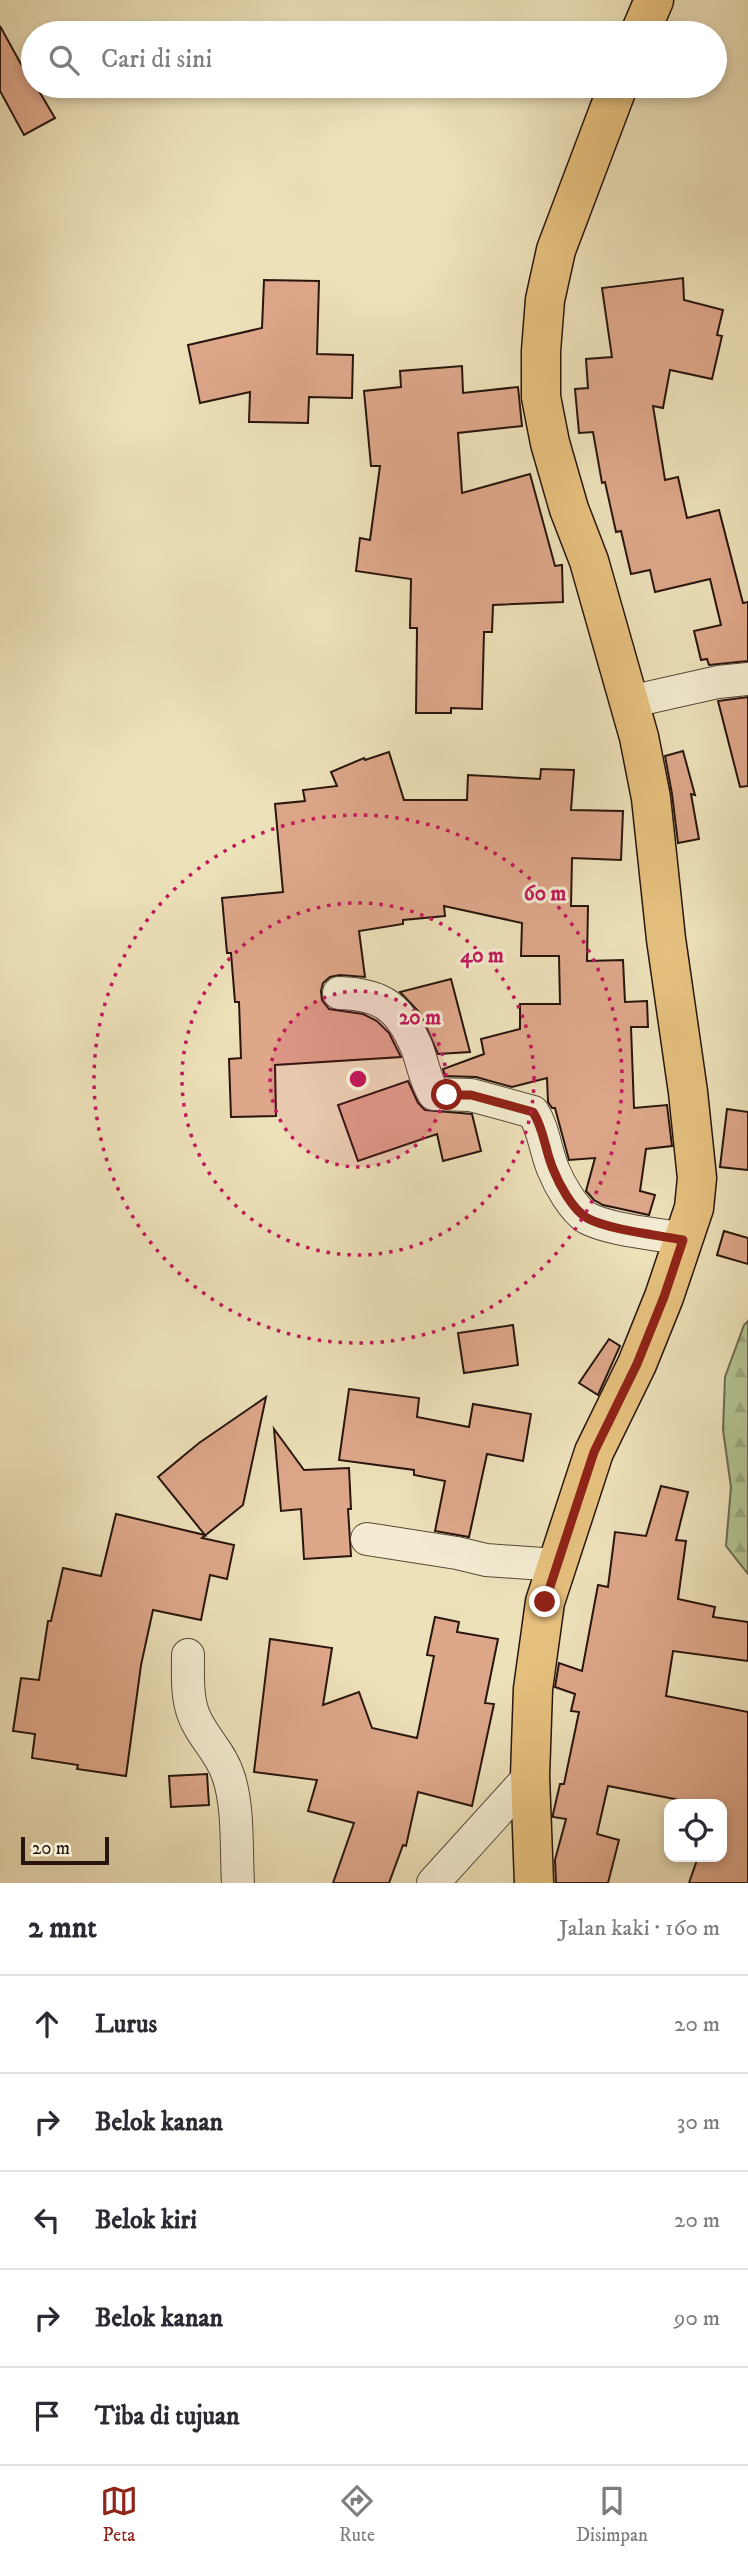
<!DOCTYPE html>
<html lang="id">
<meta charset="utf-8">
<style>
:root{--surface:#fff;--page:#f7f7f7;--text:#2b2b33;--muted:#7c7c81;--line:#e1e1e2;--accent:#8f2418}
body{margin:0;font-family:"IM FELL DW Pica",serif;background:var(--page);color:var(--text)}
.controls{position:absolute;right:21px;bottom:21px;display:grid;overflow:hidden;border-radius:14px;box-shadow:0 4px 10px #0003}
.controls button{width:63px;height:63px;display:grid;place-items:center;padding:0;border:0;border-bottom:2px solid var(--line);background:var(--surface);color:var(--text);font:35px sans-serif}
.scale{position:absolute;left:21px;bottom:18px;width:88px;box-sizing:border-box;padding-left:7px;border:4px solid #28150d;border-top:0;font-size:19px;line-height:24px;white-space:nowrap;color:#28150d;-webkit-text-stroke:5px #f3ecd2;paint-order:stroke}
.stop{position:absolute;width:21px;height:21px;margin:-16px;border:5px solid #8f2418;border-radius:50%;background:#fff}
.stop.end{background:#8f2418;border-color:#fff;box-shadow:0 2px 7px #0008}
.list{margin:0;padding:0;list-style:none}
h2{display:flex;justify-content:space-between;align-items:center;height:91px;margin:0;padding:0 28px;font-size:30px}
h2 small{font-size:23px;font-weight:400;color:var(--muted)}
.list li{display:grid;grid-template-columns:46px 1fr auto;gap:21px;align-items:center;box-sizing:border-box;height:98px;padding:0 28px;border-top:2px solid var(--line)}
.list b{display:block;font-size:26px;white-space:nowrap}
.list em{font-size:23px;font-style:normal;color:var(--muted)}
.icon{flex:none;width:38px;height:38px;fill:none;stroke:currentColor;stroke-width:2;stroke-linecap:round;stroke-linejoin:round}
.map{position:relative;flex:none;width:748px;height:1883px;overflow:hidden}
.search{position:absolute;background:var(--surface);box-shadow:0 4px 10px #0003;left:21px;right:21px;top:21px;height:77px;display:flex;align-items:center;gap:18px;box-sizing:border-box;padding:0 24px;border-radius:38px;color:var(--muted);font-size:26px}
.sheet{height:581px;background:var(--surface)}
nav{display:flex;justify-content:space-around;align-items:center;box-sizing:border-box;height:98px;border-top:2px solid var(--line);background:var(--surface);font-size:19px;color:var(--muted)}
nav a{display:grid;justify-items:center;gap:4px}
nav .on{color:var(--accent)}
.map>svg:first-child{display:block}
</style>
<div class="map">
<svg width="748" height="1883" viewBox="0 0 748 1883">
<defs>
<pattern id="forest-firs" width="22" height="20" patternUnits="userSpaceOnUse" patternTransform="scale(1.75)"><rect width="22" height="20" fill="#b3c493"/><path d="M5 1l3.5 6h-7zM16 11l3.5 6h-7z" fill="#9aa87e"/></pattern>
</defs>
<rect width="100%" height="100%" fill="#ede1ba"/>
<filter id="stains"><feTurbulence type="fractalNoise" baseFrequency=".00286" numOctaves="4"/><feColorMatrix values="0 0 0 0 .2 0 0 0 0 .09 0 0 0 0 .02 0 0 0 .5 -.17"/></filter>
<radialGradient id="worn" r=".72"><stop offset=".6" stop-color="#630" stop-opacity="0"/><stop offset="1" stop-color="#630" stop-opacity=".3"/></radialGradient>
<polygon fill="url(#forest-firs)" stroke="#6e6c50" stroke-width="2" points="748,1321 748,1574 726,1546 731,1487 723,1430 725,1377 744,1325"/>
<g fill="#dea78a" stroke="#28150d" stroke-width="2">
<polygon points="0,26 33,86 36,86 55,118 24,135 0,91"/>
<polygon points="683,278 684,300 723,310 717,335 722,336 712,379 670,370 663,408 653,406 665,480 678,477 687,518 719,510 743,603 748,602 748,661 709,665 707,659 701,660 694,631 721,625 710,579 655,592 650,570 631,574 621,531 616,532 605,482 602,483 593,432 579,433 575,389 588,388 586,359 612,357 602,288"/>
<polygon points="264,280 319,281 317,354 353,355 352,398 309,397 308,423 249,422 250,392 200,403 188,345 262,328"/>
<polygon points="462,366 463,393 518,387 522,426 458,433 462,493 530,474 555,566 562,565 563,602 493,605 492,632 484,632 482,709 451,708 451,713 416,713 417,628 410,628 411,579 356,571 360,538 370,540 380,466 371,466 364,391 401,387 400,371"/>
<polygon points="748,697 748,786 740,787 718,701"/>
<polygon points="683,751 695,795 691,794 699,839 678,843 672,794 665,756"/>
<polygon points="389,752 404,800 467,800 468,775 540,779 541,769 574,770 571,810 623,811 621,860 572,858 571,906 588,906 587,961 623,960 625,1002 647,1001 648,1027 631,1027 634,1108 667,1105 672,1146 646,1149 640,1191 655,1195 649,1215 603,1205 594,1200 586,1191 595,1158 569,1160 555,1108 552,1108 548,1102 547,1078 512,1087 476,1077 445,1076 443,1069 484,1054 481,1039 520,1029 520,1004 560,1004 559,956 521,956 522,923 444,906 445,916 403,920 403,924 359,931 365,977 340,975 330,977 323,983 321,991 322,1000 329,1009 363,1014 377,1021 389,1033 401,1057 275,1065 276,1116 231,1117 229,1059 241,1058 239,1002 235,1002 231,953 227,953 222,898 283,892 275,804 305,801 303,790 337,786 331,772 364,758 365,760"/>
<polygon points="451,979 470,1052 438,1054 420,1013 400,992"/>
<polygon points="408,1081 418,1103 425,1110 472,1114 481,1151 443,1161 437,1134 358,1161 338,1105"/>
<polygon points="727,1109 748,1112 748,1170 720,1167"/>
<polygon points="724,1231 748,1238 748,1264 717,1255"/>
<polygon points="513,1325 518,1365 464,1373 458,1333"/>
<polygon points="609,1339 620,1346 598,1395 579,1383"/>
<polygon points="349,1389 419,1398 417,1417 469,1427 473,1404 531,1414 523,1461 487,1454 469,1537 435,1531 445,1481 414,1475 414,1470 339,1460"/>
<polygon points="266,1397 243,1505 202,1538 234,1545 227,1579 210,1575 201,1620 153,1610 141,1665 126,1776 77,1769 78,1765 32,1758 35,1734 13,1731 21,1678 39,1680 48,1621 51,1621 63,1568 101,1576 116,1514 205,1535 158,1477 199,1443"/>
<polygon points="274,1429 304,1470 349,1468 351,1509 348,1509 351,1556 304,1559 301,1509 281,1511"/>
<polygon points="661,1486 688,1492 676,1540 686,1541 678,1599 715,1607 713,1617 748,1622 748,1661 673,1651 666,1696 748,1712 748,1883 689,1883 698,1857 722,1857 722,1804 700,1804 608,1786 597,1834 619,1840 608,1883 556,1883 555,1860 566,1819 553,1817 553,1814 560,1784 564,1784 579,1712 571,1711 575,1694 555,1687 559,1663 582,1671 598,1585 608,1587 615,1532 646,1536"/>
<polygon points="435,1617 459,1622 457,1632 498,1639 485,1703 494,1704 472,1806 418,1792 406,1846 403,1845 389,1883 333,1883 354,1823 308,1811 317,1780 254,1772 270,1639 332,1648 323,1705 359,1692 372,1728 417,1738 434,1656 427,1655"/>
<polygon points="207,1774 209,1805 171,1807 169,1776"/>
</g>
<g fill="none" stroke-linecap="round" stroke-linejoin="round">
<defs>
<g id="minor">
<polyline points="629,702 718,682 748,679"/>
<path d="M339,993c44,1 61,15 78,55 6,16 8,32 17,46l37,1 62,17c11,17 12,38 20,57 6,15 20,40 34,49 22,12 71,16 96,21"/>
<polyline points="367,1539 457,1553 486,1560 557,1565"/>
<path d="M188,1655c0,23 -2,49 10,69 10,19 23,30 30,51 11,31 8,75 10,108"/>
<polyline points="433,1883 530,1776"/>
</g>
<g id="major">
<polyline points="640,33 654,0"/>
<polyline points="534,1883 530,1776 533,1689 545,1602 594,1452 637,1364 664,1297 694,1208 697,1178 688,1092 666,939 651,798 639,737 589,561 569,509 550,443 541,397 541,351 545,300 556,250 618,86"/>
</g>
</defs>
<use href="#minor" stroke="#594838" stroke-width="34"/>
<use href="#major" stroke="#28150d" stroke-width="41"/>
<use href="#minor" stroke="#f3ecd2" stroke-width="32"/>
<use href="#major" stroke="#e6c07d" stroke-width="38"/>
</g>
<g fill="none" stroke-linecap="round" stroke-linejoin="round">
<path stroke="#8f2418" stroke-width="9" d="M447,1095h24l62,17c11,17 12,38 20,57 6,15 19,40 34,49 22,12 71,17 96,22l-19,57 -27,67 -43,88 -49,150"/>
</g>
<circle cx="358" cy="1079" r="88" fill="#c2185b" fill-opacity=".12"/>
<g fill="none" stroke="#c2185b" stroke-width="3.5" stroke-dasharray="3.5 7">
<circle cx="358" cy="1079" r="88"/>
<circle cx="358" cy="1079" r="176"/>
<circle cx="358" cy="1079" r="264"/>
</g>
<circle cx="358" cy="1079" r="10" fill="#c2185b" stroke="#f3ecd2" stroke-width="3.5"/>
<g font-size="21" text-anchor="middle" font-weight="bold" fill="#c2185b" stroke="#f3ecd2" stroke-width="6" stroke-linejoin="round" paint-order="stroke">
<text x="545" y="900">60 m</text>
<text x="482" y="962">40 m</text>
<text x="420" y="1024">20 m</text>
</g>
<rect width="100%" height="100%" filter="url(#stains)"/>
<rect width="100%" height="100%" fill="url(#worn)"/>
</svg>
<div class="controls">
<button><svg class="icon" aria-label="locate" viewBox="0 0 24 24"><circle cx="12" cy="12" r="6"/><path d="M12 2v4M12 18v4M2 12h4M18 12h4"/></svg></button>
</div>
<div class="scale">20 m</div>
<div class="stop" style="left:447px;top:1095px"></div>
<div class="stop end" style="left:545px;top:1602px"></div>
<div class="search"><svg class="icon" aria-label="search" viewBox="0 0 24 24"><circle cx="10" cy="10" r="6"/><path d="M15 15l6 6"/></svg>Cari di sini</div>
</div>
<section class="sheet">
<h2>2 mnt<small>Jalan kaki · 160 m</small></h2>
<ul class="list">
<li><svg class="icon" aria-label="ahead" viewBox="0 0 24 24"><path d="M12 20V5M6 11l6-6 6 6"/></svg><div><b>Lurus</b></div><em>20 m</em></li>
<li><svg class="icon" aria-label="right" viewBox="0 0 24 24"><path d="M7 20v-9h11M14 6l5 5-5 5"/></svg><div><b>Belok kanan</b></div><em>30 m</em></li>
<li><svg class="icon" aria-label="left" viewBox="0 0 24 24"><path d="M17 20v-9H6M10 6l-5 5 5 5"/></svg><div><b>Belok kiri</b></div><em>20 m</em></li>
<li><svg class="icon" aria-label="right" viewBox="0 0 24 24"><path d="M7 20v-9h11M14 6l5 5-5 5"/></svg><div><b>Belok kanan</b></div><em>90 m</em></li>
<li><svg class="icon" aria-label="arrive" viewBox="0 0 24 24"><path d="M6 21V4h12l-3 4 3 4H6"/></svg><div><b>Tiba di tujuan</b></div></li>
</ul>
</section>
<nav>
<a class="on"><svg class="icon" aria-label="map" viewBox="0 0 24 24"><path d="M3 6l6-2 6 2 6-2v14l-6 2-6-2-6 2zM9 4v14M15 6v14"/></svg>Peta</a>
<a><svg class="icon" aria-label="directions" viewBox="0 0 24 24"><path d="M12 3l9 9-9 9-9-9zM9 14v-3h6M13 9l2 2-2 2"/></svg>Rute</a>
<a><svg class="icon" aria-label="saved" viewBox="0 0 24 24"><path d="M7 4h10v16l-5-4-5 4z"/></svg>Disimpan</a>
</nav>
